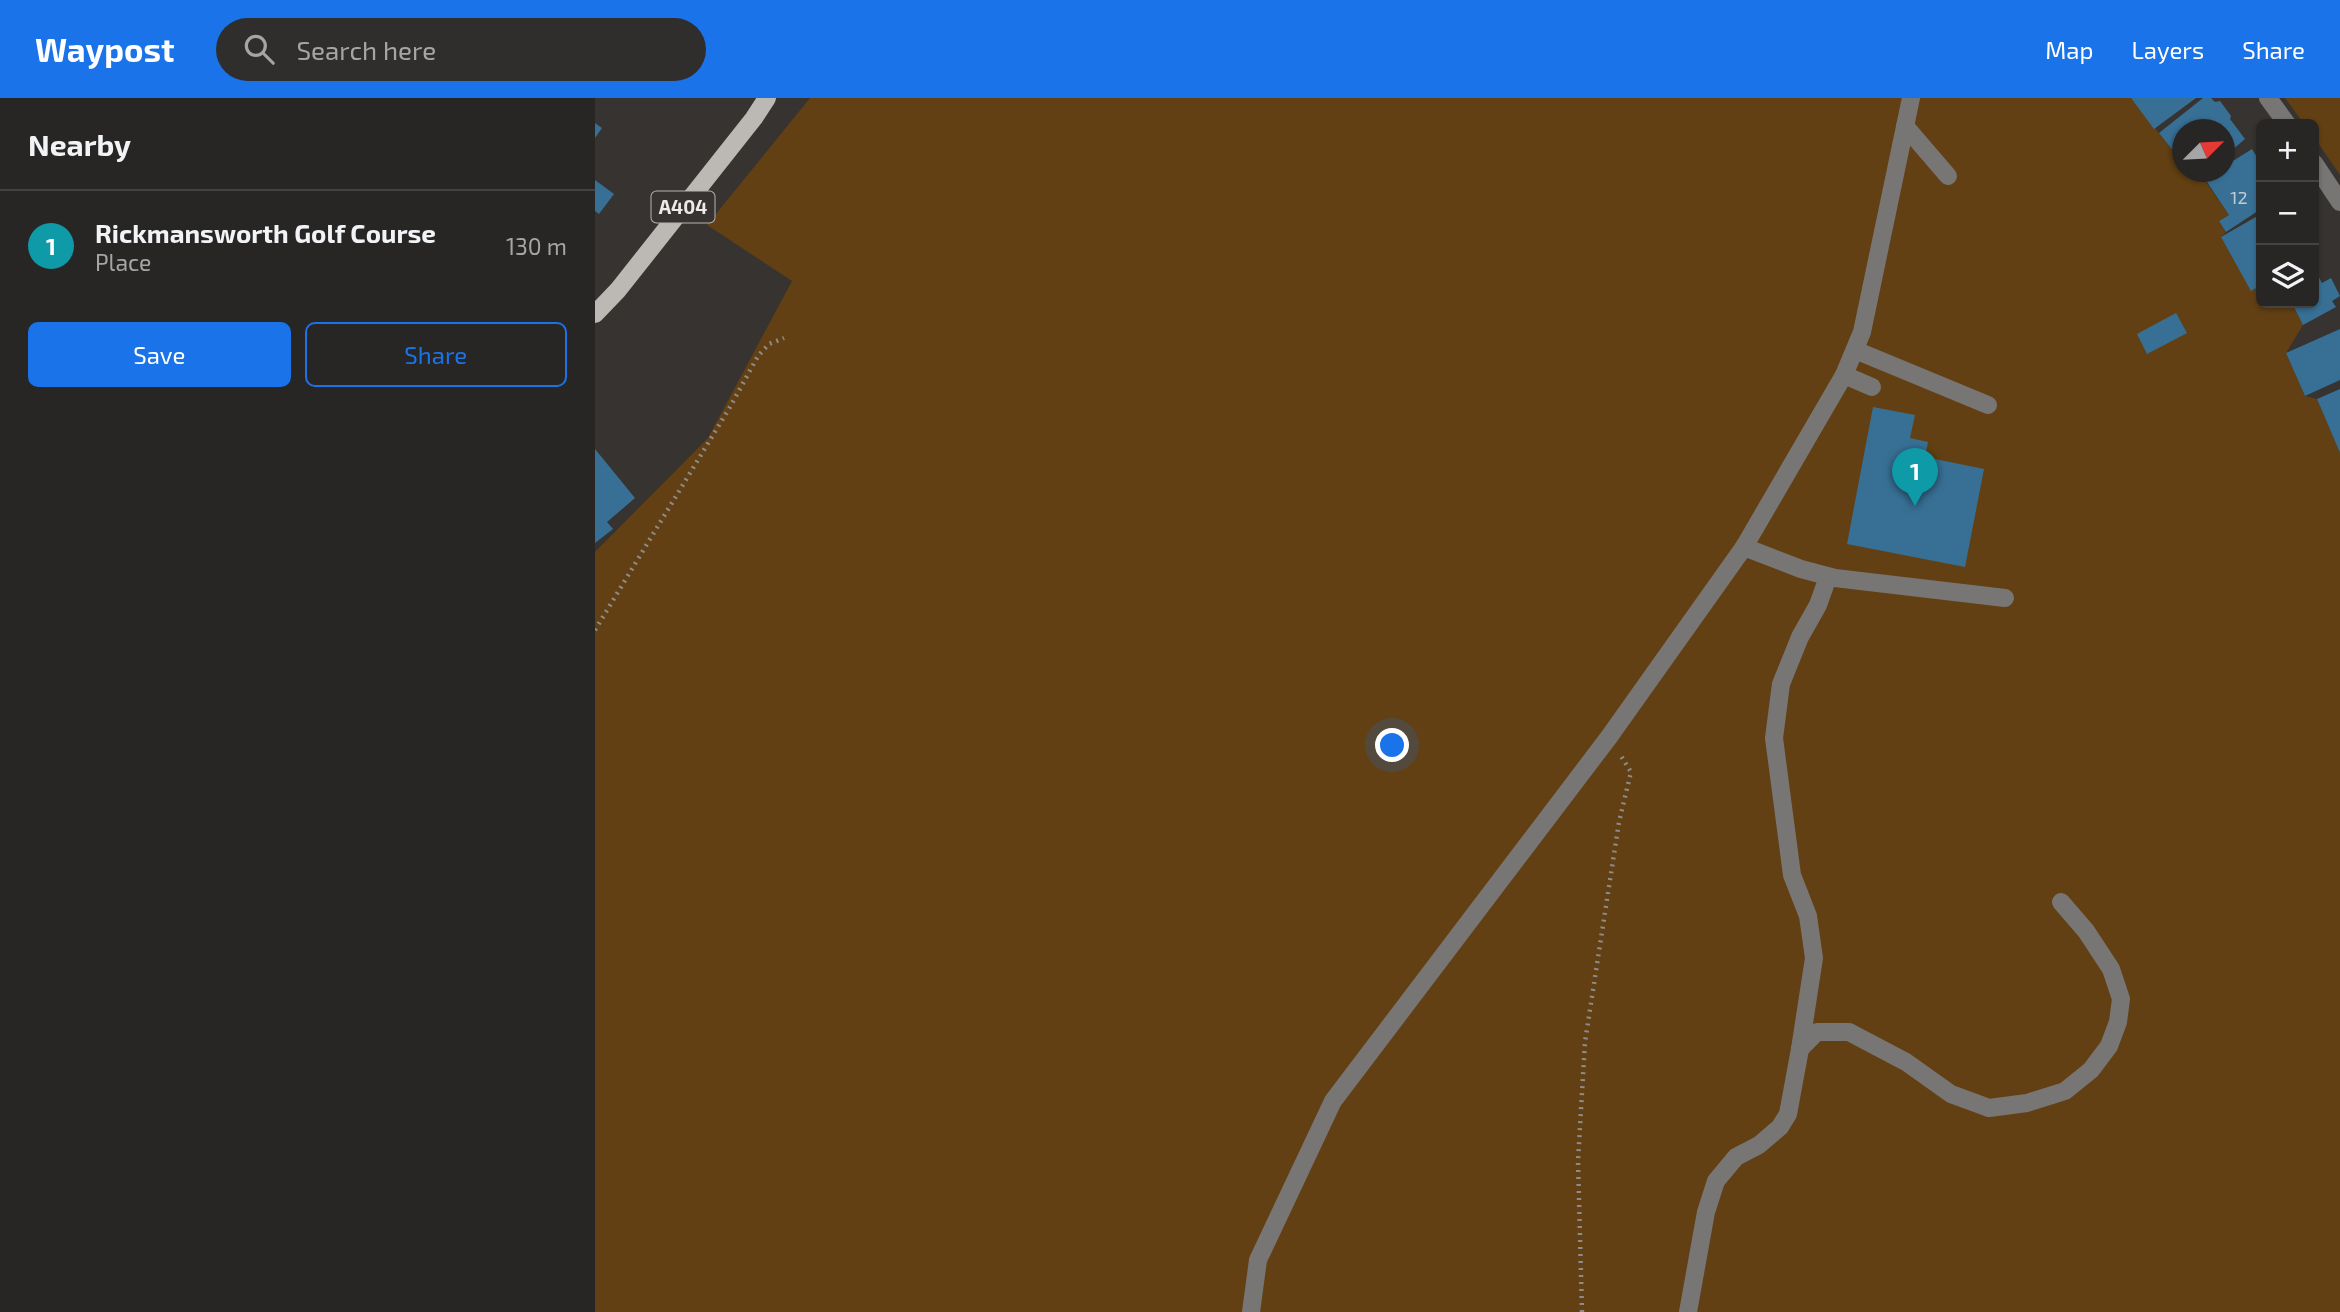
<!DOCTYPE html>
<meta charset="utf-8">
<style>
:root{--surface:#282624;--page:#302e2c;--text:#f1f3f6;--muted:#a5a5a6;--line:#444341;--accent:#1a73e8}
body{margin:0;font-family:"Exo 2",sans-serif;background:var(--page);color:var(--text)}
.controls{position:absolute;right:21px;top:21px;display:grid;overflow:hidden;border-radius:10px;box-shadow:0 2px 5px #0004}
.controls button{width:63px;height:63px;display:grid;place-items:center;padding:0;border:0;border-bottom:2px solid var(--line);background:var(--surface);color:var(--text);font:35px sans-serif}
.compass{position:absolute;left:1577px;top:21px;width:63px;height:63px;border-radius:50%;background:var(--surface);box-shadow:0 2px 5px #0004;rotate:66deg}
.you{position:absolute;left:798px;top:648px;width:24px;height:24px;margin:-18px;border:5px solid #fff;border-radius:50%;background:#1a73e8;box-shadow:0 0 0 10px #1a73e833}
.badge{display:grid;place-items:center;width:46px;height:46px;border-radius:50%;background:var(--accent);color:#fff;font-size:23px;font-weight:700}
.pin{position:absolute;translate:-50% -58px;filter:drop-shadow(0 2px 4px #0008)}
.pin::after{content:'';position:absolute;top:37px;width:24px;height:21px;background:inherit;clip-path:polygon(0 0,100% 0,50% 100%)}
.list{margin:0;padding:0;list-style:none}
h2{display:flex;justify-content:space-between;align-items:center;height:91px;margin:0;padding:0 28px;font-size:30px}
h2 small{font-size:23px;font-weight:400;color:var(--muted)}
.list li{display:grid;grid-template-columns:46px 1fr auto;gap:21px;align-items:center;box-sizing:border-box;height:112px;padding:0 28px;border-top:2px solid var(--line)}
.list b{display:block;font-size:26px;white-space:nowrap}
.list p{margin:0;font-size:23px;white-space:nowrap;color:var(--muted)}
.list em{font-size:23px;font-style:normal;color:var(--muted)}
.actions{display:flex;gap:14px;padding:21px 28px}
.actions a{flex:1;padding:16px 0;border:2px solid var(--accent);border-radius:10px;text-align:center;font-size:24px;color:var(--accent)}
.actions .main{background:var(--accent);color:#fff}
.icon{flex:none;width:38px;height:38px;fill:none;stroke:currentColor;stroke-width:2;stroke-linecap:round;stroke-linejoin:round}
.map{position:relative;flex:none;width:1745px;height:1214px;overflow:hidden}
header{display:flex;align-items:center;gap:42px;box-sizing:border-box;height:98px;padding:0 35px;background:var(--accent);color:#fff}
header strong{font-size:33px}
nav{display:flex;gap:38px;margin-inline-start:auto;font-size:24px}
.search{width:490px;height:63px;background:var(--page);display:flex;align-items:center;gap:18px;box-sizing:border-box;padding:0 24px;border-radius:38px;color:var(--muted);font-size:26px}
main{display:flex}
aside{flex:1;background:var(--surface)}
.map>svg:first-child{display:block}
</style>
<header>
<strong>Waypost</strong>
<div class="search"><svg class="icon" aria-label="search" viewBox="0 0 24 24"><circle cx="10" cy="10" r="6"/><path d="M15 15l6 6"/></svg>Search here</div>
<nav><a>Map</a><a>Layers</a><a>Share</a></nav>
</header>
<main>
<aside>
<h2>Nearby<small></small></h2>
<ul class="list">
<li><span class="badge" style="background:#0f9aa8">1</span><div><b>Rickmansworth Golf Course</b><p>Place</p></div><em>130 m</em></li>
</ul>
<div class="actions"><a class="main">Save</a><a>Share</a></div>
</aside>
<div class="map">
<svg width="1745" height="1214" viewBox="0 0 1745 1214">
<rect width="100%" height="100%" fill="#363330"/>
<g fill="#624013">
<polygon points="215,0 1536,0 1583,59 1587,55 1588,74 1604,74 1634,117 1624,123 1631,134 1626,139 1656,192 1666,187 1666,205 1687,205 1689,209 1697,205 1708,227 1691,255 1710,298 1722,301 1745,355 1745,1214 0,1214 0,454 113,340 197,183 112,127"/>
<polygon points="1690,0 1745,0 1745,77 1719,39 1719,26 1709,26"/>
</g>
<g fill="#387095">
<polygon points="1536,0 1601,0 1559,31"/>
<polygon points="1608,0 1616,0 1620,4 1625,3 1636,18 1635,21 1650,41 1630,58 1630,32 1588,32 1588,55 1583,59 1564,35"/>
<polygon points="0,25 7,30 0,40"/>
<polygon points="1657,51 1666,66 1666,111 1631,134 1624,123 1634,117 1610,81 1622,74 1630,74 1630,68"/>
<polygon points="0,82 19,96 4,116 0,113"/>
<polygon points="1666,116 1666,187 1656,193 1626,139"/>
<polygon points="1719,170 1727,185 1736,180 1745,198 1737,203 1741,209 1708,227 1697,205 1689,209 1687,205 1719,205"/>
<polygon points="1581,215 1592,235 1552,256 1542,236"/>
<polygon points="1745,231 1745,282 1710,298 1691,255"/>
<polygon points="1745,291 1745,355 1722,301"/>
<polygon points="1278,309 1320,317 1315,340 1333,344 1330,359 1389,371 1370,469 1252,446"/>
<polygon points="0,351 40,400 12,424 18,431 0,445"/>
</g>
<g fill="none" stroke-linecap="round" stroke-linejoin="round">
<g stroke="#8e8b89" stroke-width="4.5" stroke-dasharray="2 5" stroke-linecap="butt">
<polyline points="0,532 135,309 163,258 174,246 189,240"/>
<polyline points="987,1214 983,1063 990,944 1024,724 1036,674 1026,658"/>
</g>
<g stroke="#787675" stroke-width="18">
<polyline points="1673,0 1692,26"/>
<polyline points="1310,28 1353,78"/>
<polyline points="1719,65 1745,104"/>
<polyline points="1260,252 1393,307"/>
<polyline points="1249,277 1277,289"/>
<polyline points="1149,449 1206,471 1240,480 1410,500"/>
<polyline points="1205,951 1222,934 1254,934 1311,964 1356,996 1394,1010 1432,1005 1470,993 1496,972 1514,948 1523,924 1526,901 1516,871 1491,833 1466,804"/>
<polyline points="656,1214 663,1162 738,1003 1014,639 1149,449 1249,277 1267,234 1316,0"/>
<polyline points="1093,1214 1111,1114 1121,1083 1141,1059 1164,1047 1185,1029 1193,1016 1205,951 1219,860 1213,818 1197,777 1179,640 1186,586 1205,539 1223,507 1233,479"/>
</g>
<polyline stroke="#bcb9b5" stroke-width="18" points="0,216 23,192 159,20 172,0"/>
</g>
<g text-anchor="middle" stroke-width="5" stroke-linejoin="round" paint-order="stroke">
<g font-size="18" fill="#c0ccd4">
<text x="1644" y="106">12</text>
</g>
<rect fill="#363330" stroke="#b6b4b2" stroke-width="2" x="56.5" y="93.5" width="63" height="31" rx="5"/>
<g font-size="19" font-weight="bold" fill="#edebe9">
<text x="88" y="116">A404</text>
</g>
</g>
</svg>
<div class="controls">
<button>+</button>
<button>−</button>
<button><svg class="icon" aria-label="layers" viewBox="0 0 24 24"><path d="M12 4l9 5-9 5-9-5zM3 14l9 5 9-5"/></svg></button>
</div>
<svg class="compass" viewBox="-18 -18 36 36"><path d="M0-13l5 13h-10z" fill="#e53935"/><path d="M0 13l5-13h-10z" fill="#a5a5a6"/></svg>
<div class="you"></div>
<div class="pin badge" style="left:1320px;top:408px;background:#0f9aa8">1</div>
</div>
</main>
